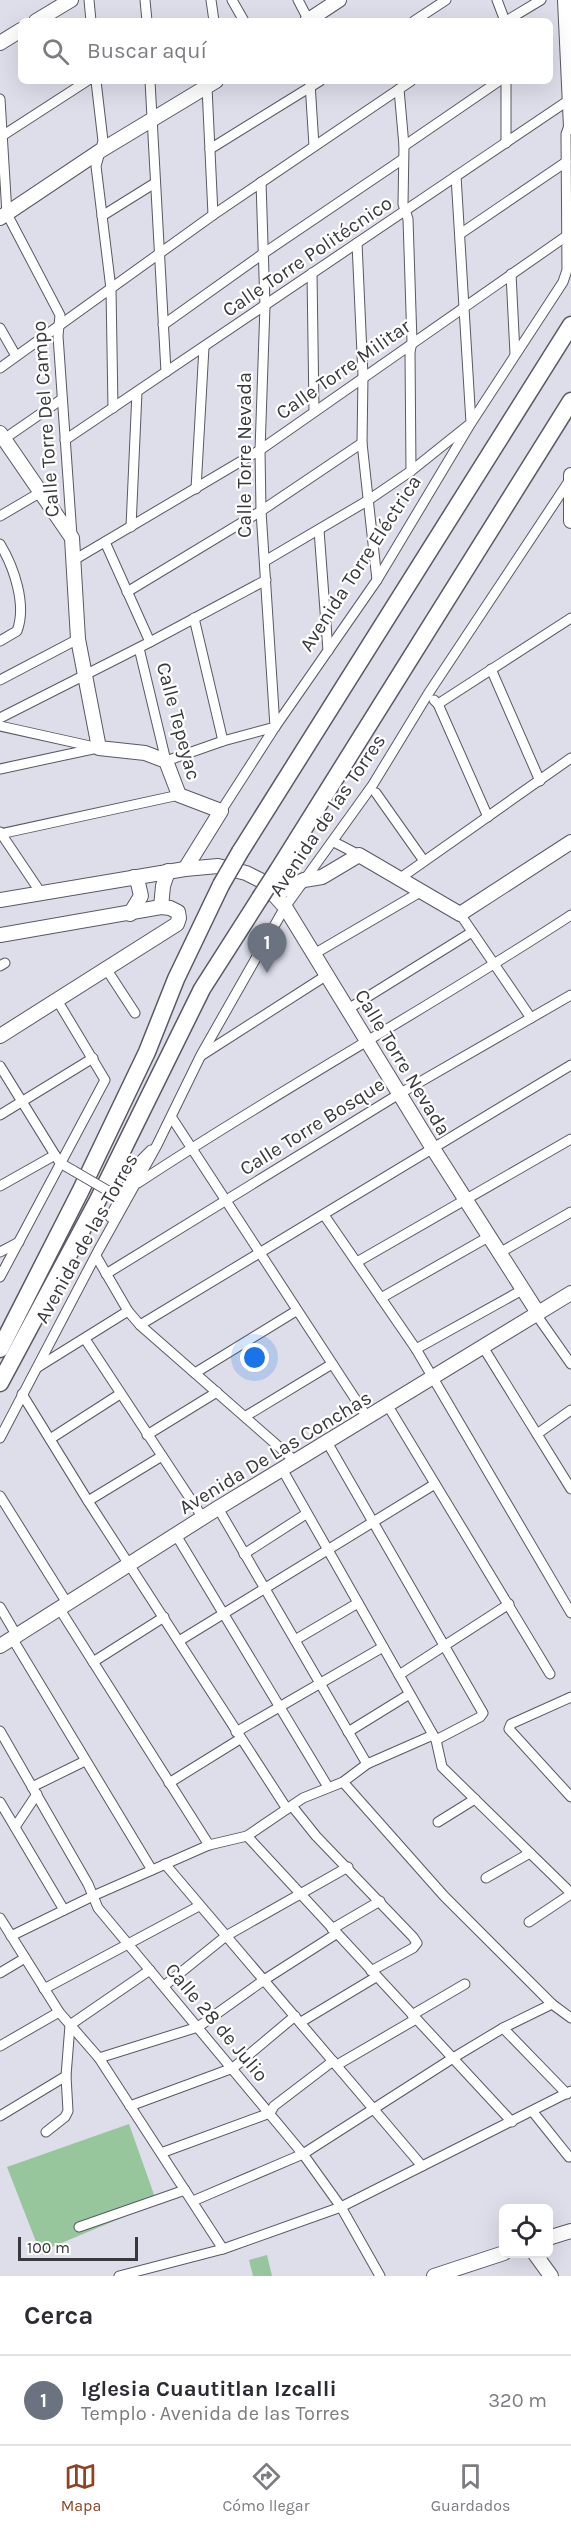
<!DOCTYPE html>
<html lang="es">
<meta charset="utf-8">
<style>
:root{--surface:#fff;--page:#f7f7f7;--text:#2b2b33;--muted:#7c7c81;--line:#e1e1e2;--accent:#8c4424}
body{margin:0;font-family:Karla,sans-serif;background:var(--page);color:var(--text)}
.controls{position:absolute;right:18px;bottom:18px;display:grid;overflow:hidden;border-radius:9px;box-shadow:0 6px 24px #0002}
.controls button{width:54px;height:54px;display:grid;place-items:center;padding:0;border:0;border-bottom:2px solid var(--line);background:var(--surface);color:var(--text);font:30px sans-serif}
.scale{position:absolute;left:18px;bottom:15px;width:120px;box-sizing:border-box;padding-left:6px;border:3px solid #38383d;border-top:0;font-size:16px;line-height:21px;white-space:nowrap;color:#38383d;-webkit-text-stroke:4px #fff;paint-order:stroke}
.you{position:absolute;left:255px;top:1358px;width:21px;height:21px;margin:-15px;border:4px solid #fff;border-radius:50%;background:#1a73e8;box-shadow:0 0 0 9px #1a73e833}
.badge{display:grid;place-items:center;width:39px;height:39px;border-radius:50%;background:var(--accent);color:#fff;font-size:20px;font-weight:700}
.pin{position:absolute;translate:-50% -50px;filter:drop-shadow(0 2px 3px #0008)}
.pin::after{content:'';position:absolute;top:32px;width:21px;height:18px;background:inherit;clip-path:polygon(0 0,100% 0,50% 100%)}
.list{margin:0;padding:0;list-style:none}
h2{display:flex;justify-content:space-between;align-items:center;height:78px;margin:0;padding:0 24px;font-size:26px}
h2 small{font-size:20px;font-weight:400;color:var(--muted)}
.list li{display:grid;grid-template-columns:39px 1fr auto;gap:18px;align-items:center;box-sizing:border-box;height:90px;padding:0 24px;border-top:2px solid var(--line)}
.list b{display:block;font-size:22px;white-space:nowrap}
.list p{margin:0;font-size:20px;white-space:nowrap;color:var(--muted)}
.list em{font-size:20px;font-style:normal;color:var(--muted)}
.icon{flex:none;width:33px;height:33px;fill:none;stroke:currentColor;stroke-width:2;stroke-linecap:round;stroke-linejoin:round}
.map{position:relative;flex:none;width:571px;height:2276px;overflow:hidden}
.search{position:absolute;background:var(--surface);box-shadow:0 6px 24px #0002;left:18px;right:18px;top:18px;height:66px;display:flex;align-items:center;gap:15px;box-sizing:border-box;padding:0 21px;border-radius:9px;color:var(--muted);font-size:22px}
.sheet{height:168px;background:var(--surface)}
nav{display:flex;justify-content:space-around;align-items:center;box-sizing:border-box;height:84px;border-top:2px solid var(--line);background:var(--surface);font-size:16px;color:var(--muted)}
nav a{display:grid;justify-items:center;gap:3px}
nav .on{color:var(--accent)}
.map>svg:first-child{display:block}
</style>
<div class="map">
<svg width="571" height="2276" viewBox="0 0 571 2276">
<rect width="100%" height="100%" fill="#dddeea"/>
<g fill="#97c69c">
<polygon points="129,2124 157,2203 40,2252 7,2167"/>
<polygon points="267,2255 272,2276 253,2276 249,2260"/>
</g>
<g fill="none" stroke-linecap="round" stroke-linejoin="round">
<defs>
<g id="street">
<polyline points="89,0 91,21"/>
<polyline points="145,0 147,21"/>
<polyline points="211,0 214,21"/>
<polyline points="232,0 244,21"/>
<polyline points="298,0 309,21"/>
<polyline points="497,0 505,21"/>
<polyline points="414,21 446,0"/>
<polyline points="506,21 541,0"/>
<polyline points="96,81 103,141 96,166 111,289 113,408"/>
<polyline points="150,81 166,372"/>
<polyline points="310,83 314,146"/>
<polyline points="207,87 213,215"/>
<polyline points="399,89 404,146 403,204 408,219 412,342 410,352 411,471"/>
<polyline points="0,99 7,214 60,315 58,336 72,536"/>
<polyline points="2,136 87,81"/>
<polyline points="506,143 506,81"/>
<polyline points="404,146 499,81"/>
<polyline points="210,149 320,81"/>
<polyline points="102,216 155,183"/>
<polyline points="460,234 566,162"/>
<polyline points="357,243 363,376 362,443 377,580"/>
<polyline points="312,273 314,411"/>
<polyline points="511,274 515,354"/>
<polyline points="163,325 264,253 403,159"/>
<polyline points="0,328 16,356"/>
<polyline points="0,368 213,215 411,81"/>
<polyline points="4,439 62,399"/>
<polyline points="65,440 569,100"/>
<polyline points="196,489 204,347"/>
<polyline points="0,516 41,492"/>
<polyline points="131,527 137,392"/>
<polyline points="319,530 328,651"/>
<polyline points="105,542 150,642"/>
<path d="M0,544c14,23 27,61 17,87l-17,10"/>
<polyline points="74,560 260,450 565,237"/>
<polyline points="265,561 367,501 411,471 471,423 456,176"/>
<polyline points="127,592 261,511 362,443"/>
<polyline points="194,618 223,741"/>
<polyline points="139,648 166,761 223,741 275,727 261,511 260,450 265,306 261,182"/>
<polyline points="491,669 540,781"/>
<polyline points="0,680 78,639"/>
<polyline points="434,700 438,704 488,817"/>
<polyline points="438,704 571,618"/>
<polyline points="0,718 150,642 266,580"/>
<polyline points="0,726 99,748"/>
<polyline points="0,769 93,749"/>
<polyline points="376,793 424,861"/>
<polyline points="221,811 275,727 377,580 471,423 563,282 567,270 566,134 570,123"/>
<polyline points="0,832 41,893"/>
<polyline points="0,834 179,795"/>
<polyline points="334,842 359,855"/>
<polyline points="399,879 571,758"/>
<polyline points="460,914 531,1018"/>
<polyline points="314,954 422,891"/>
<polyline points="0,966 5,963"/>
<polyline points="107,970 135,1013"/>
<polyline points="348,1009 472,932"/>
<polyline points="202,1055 327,975"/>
<polyline points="0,1066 60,1163 74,1171"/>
<polyline points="0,1115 93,1058"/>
<polyline points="172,1118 367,1417"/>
<path d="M138,1183c142,-94 291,-175 433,-268"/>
<polyline points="0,1186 55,1155"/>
<polyline points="324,1215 416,1349 571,1613"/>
<polyline points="110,1217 141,1160 151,1150"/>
<polyline points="0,1252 19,1242"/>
<polyline points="501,1252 571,1212"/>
<polyline points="96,1256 128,1311 140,1325 295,1461"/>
<polyline points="357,1262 571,1139"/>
<polyline points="106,1274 399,1094 571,995"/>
<polyline points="0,1277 105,1080 57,1000"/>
<polyline points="381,1298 490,1236"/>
<polyline points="538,1313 540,1320 571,1364"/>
<polyline points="140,1325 571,1065"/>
<polyline points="85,1339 203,1518"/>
<polyline points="483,1347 571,1489"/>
<polyline points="416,1349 524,1289"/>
<polyline points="38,1367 128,1311"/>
<polyline points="195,1373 296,1311"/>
<polyline points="22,1394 88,1501 287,1809"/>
<polyline points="388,1406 550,1674"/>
<polyline points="246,1416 332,1364"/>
<polyline points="537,1434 571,1410"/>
<polyline points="147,1435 217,1392"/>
<polyline points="0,1438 98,1251 157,1145 201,1055 285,907 372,786 428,694 571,478"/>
<polyline points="50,1439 120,1394"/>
<polyline points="327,1442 483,1713 480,1717 436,1740"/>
<polyline points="282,1469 436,1740 442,1767 571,1893"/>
<polyline points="0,1496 67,1603"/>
<polyline points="88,1501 162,1456"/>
<polyline points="218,1508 367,1764 343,1782 303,1798 247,1836"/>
<polyline points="176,1535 328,1787"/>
<polyline points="244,1554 306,1514"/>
<polyline points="0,1607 17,1636"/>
<polyline points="59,1608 209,1845"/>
<polyline points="12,1638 152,1870"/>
<polyline points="295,1640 358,1603"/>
<polyline points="179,1641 435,1484"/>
<polyline points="93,1662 164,1617"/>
<polyline points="399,1675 509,1604"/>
<polyline points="571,1697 511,1724 509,1729 571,1797"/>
<polyline points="0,1731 88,1884 98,1908 303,2154 341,2207 380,2276"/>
<polyline points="236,1732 383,1647"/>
<polyline points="348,1732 408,1695"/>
<polyline points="367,1764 433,1735"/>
<polyline points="343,1782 444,1896 552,2004 571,2018"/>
<polyline points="169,1783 240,1739"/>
<polyline points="32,1787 85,1761"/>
<polyline points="0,1802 64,1910"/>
<polyline points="292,1806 316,1836 413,1937 417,1943 413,1948 371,1971"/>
<polyline points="438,1822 475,1799"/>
<polyline points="15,1827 37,1794"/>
<polyline points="165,1864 422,2166"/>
<polyline points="486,1878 530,1853"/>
<polyline points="0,1918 59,2012 99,2058 223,2249"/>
<polyline points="529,1922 571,1894"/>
<polyline points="332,1929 380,1901"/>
<polyline points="11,1936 93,1896 209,1845 247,1836 512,2122"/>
<polyline points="0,1973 25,1958"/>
<polyline points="164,1986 226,1936 348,1867"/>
<polyline points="44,1989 199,1906"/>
<polyline points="412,2015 465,1984"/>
<polyline points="301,2022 376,1977"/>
<polyline points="503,2028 567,2094"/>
<polyline points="0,2046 59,2012"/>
<polyline points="99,2058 198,2027 264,1980 336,1934"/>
<polyline points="337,2065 416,2019"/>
<polyline points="130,2106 233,2068 295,2016"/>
<polyline points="533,2112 569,2157"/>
<polyline points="0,2116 66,2076"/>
<polyline points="46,2132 65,2117 68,2111 66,2076 70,2025 150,1970"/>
<polyline points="161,2153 270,2113 274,2106 333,2061"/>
<polyline points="193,2201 303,2154 453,2058 503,2028 552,2004"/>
<polyline points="79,2227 185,2190"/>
<polyline points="119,2276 223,2249 341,2207 571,2091"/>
</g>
<g id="secondary">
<polyline points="565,0 571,127"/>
<polyline points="36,21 71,0"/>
<polyline points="307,21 339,0"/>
<polyline points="0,43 21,30"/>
<polyline points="0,218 100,151 216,81"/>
<polyline points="0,433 72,538 78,639 99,748 145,753 166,761 179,795 221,811 185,869"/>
<polyline points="571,475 571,521"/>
<polyline points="276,894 304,880 322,877 359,855 460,914 571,842"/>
<polyline points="0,900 185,869 218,866 246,873 262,881 285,907 432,1147 538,1313"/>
<polyline points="161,907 163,886 168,871"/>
<polyline points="130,914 141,896 138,883 134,877"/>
<polyline points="0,935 161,907 170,908 178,912 179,918 177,924 0,1036"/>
<polyline points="0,1646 218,1508 571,1293"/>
<polyline points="548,2238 571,2231"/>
<polyline points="535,2254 551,2276"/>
<polyline points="434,2276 504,2253"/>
</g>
<g id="highway">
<polyline points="240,852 571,325"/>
<polyline points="278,870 571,401"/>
<polyline points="0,1349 80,1192 147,1052 176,979 221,885"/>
<polyline points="0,1383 98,1200 202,989 260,898"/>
</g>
</defs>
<use href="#street" stroke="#585963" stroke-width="11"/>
<use href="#secondary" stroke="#585963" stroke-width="16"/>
<use href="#highway" stroke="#585963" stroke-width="19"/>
<use href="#street" stroke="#fff" stroke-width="9"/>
<use href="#secondary" stroke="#fff" stroke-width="14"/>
<use href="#highway" stroke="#fff" stroke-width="16"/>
<defs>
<polyline id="street-bridge" points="74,1171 110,1192"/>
<g id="highway-bridge">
<polyline points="221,885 240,852"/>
<polyline points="260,898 278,870"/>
</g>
</defs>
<use href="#street-bridge" stroke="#585963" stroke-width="11" stroke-linecap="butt"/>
<use href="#highway-bridge" stroke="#585963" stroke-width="19" stroke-linecap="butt"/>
<use href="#street-bridge" stroke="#fff" stroke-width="9"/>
<use href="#highway-bridge" stroke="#fff" stroke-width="16"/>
</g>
<g text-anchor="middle" stroke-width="4.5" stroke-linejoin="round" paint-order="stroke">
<g font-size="20" fill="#38383d" stroke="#fff">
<text transform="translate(307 256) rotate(-34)" y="7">Calle Torre Politécnico</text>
<text transform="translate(343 369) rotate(-35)" y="7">Calle Torre Militar</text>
<text transform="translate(45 419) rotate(-94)" y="7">Calle Torre Del Campo</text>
<text transform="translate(244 455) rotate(-90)" y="7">Calle Torre Nevada</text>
<text transform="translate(360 563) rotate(-57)" y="7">Avenida Torre Eléctrica</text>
<text transform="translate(179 721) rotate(75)" y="7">Calle Tepeyac</text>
<text transform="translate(327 815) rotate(-56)" y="7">Avenida de las Torres</text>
<text transform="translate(403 1062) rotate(59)" y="7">Calle Torre Nevada</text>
<text transform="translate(312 1126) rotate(-32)" y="7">Calle Torre Bosque</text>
<text transform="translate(86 1238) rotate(-61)" y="7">Avenida de las Torres</text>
<text transform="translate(275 1452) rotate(-31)" y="7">Avenida De Las Conchas</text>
<text transform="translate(217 2022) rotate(50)" y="7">Calle 28 de Julio</text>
</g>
</g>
</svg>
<div class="controls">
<button><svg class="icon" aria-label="locate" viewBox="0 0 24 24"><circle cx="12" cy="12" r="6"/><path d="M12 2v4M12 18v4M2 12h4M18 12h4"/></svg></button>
</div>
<div class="scale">100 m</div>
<div class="you"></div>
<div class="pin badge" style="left:267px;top:973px;background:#6b7280">1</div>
<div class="search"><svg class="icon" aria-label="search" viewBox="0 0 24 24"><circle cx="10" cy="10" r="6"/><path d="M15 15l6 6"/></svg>Buscar aquí</div>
</div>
<section class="sheet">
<h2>Cerca<small></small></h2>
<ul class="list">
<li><span class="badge" style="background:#6b7280">1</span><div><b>Iglesia Cuautitlan Izcalli</b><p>Templo · Avenida de las Torres</p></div><em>320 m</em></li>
</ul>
</section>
<nav>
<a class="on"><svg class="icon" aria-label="map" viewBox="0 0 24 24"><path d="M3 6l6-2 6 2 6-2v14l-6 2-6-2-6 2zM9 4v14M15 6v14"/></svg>Mapa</a>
<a><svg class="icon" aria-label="directions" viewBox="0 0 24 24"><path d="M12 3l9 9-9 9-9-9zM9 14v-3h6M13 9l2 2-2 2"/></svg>Cómo llegar</a>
<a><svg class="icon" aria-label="saved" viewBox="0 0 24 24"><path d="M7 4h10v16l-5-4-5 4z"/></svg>Guardados</a>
</nav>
